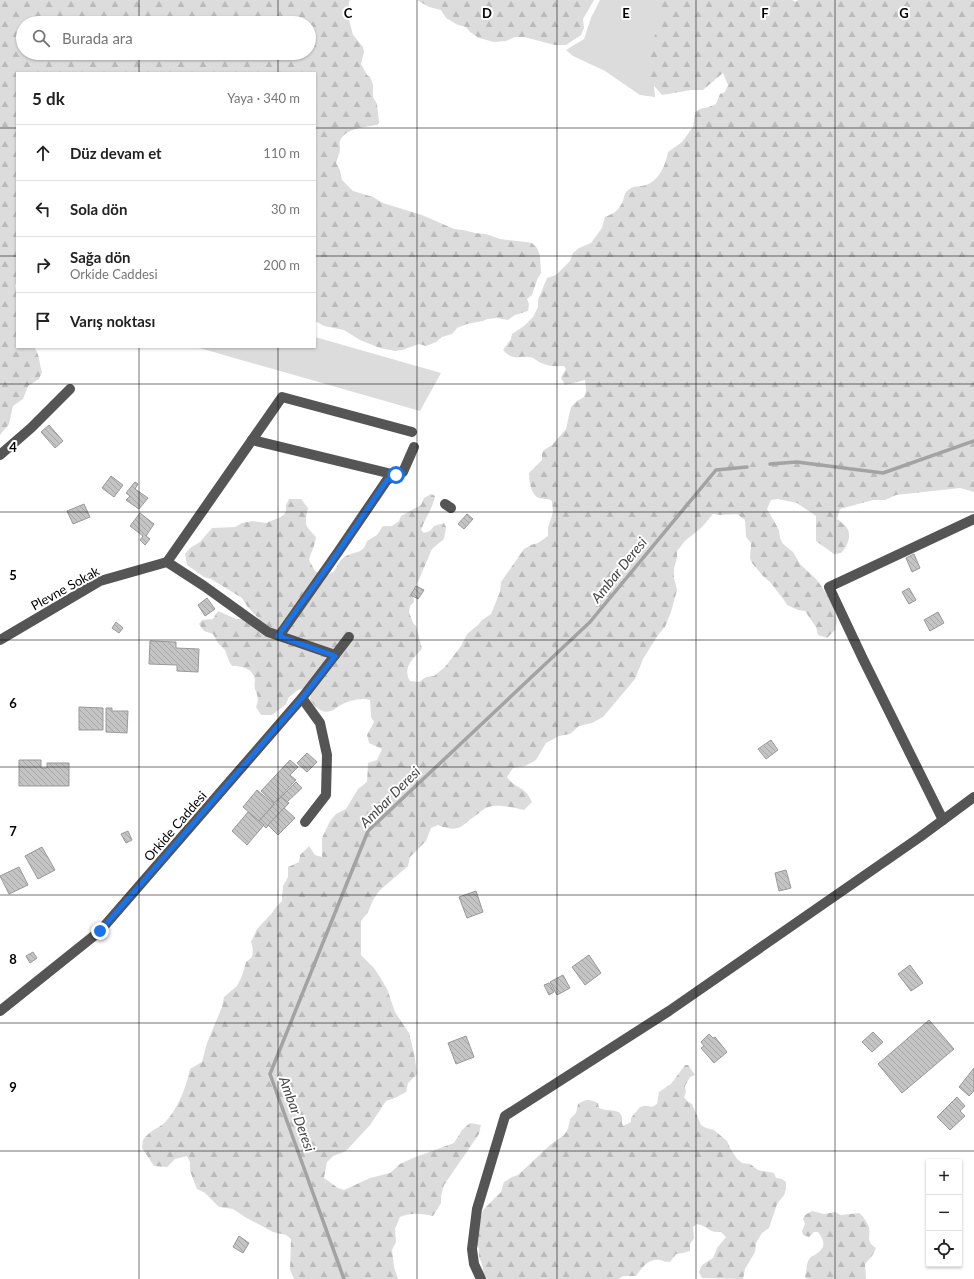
<!DOCTYPE html>
<html lang="tr">
<meta charset="utf-8">
<style>
:root{--surface:#fff;--page:#f6f6f6;--text:#222;--muted:#767676;--line:#e0e0e0}
body{margin:0;font-family:Lato,sans-serif;background:var(--page);color:var(--text)}
.controls{position:absolute;right:12px;bottom:12px;display:grid;overflow:hidden;border-radius:0px;box-shadow:0 1px 3px #0004}
.controls button{width:36px;height:36px;display:grid;place-items:center;padding:0;border:0;border-bottom:1px solid var(--line);background:var(--surface);color:var(--text);font:20px sans-serif}
.stop{position:absolute;width:12px;height:12px;margin:-9px;border:3px solid #1a73e8;border-radius:50%;background:#fff}
.stop.end{background:#1a73e8;border-color:#fff;box-shadow:0 1px 4px #0008}
.list{margin:0;padding:0;list-style:none}
h2{display:flex;justify-content:space-between;align-items:center;height:52px;margin:0;padding:0 16px;font-size:17px}
h2 small{font-size:13px;font-weight:400;color:var(--muted)}
.list li{display:grid;grid-template-columns:26px 1fr auto;gap:12px;align-items:center;box-sizing:border-box;height:56px;padding:0 16px;border-top:1px solid var(--line)}
.list b{display:block;font-size:15px;white-space:nowrap}
.list p{margin:0;font-size:13px;white-space:nowrap;color:var(--muted)}
.list em{font-size:13px;font-style:normal;color:var(--muted)}
.icon{flex:none;width:22px;height:22px;fill:none;stroke:currentColor;stroke-width:2;stroke-linecap:round;stroke-linejoin:round}
.map{position:relative;flex:none;width:974px;height:1279px;overflow:hidden}
.search{position:absolute;background:var(--surface);box-shadow:0 1px 3px #0004;left:16px;top:16px;width:300px;height:44px;display:flex;align-items:center;gap:10px;box-sizing:border-box;padding:0 14px;border-radius:22px;color:var(--muted);font-size:15px}
.panel{position:absolute;background:var(--surface);box-shadow:0 1px 3px #0004;left:16px;top:72px;width:300px;height:276px;border-radius:0px}
.map>svg:first-child{display:block}
</style>
<div class="map">
<svg width="974" height="1279" viewBox="0 0 974 1279">
<defs>
<pattern id="forest-firs" width="22" height="20" patternUnits="userSpaceOnUse"><rect width="22" height="20" fill="#dcdcdc"/><path d="M5 1l3.5 6h-7zM16 11l3.5 6h-7z" fill="#bbb"/></pattern>
<pattern id="building-back-hatch" width="6" height="6" patternUnits="userSpaceOnUse"><rect width="6" height="6" fill="#c4c4c4"/><path d="M-1 5l2 2M0 0l6 6M5-1l2 2" fill="none" stroke="#a7a7a7"/></pattern>
</defs>
<rect width="100%" height="100%" fill="#fff"/>
<g fill="#dcdcdc">
<polygon points="600,0 660,0 652,63 655,97 640,95 605,71 573,56 566,50 584,39 591,18"/>
<polygon points="315,337 441,373 420,411 196,347 315,347"/>
</g>
<g fill="url(#forest-firs)" fill-rule="evenodd">
<path d="M0,0h351l-2,1 -1,15 5,19 10,12 1,5 -3,12 6,11 3,2 3,8v12l4,7 2,18 -2,3c-11,2 -32,3 -37,16 -1,3 0,6 0,9 -1,5 -3,9 -4,13l4,7 2,10 11,11 20,6 10,6 39,12 32,14 9,1 12,3 11,1 14,5 26,3 6,1 5,5 3,8 1,17 -4,7 -5,15 -5,4 2,5 -1,7 -13,4 -7,5 -11,-2 -10,1 -4,2 -16,3 -10,4 -5,6 -10,3 -6,5 -10,4 -7,-2 -17,6 -7,1 -15,-3 -20,-8 -16,-10 -20,-4 -9,-5v-248h-298v210l-2,2 2,11v51h17c6,8 5,16 8,25l-3,7 -11,7 -5,13 -10,7 -4,18 -9,11zM23,23h286v30h-286z"/>
<polygon points="417,0 594,0 583,19 584,28 581,35 566,45 555,45 524,37 515,37 506,41 494,42 479,38 470,32 466,27 458,25 446,18 441,10 429,7"/>
<path d="M657,0h136l2,2 3,-2h176v492l-14,-4 -55,6 -9,1 -11,5h-12l-33,9 -3,10c3,2 8,6 10,9 5,8 0,19 -6,25l-7,1 -18,-13v-25l-19,-13 -19,-4 -7,1 -4,9 12,21 1,8 3,6 10,8 7,12 17,16 15,22 5,19 -2,9 -8,8 -9,-3 -2,-8 -11,-16 -7,-1 -11,-5 -3,-5 -14,-18 -7,-6 -11,-13 -2,-5 1,-15 -5,-6 -1,-17 -8,-6 -17,1 -7,-1 -11,13 -17,14 -8,10v7l-3,10v10l3,12 -6,22 -6,15 -7,8 -15,24 -8,20 -32,38 -11,6 -13,3 -9,8 -11,2 -13,7 -10,17 -11,6 -12,2 -6,9c8,12 18,8 25,25l-8,8c-11,-2 -27,-7 -38,-2 -2,1 -5,3 -7,5 -18,12 -18,21 -41,12l-7,3 -5,13 -16,16 -2,9 -29,25 -6,9 -5,12 -7,9v34l13,13 6,9 7,12 8,23 14,21 5,20 3,21 -9,9 -2,9 -11,6 -9,3 -16,24 -24,26 -13,5 -6,6 -3,16 14,10 6,2 26,-12 20,-5 10,-9 13,-6 41,-15 8,-13 8,-7 11,2 -2,9 -35,51 -3,11v7l-8,13c-11,-2 -22,-4 -33,1l-5,12 1,13 -4,8 2,17 4,12h-104l-4,-9 1,-31 -5,-4 -13,-3 -28,-15 -12,-8 -14,-2 -14,-14 -8,-4 -7,-18v-9l-3,-6 -12,3 -8,8 -13,-1 -12,-18 1,-8c2,-3 5,-6 9,-9 3,-2 7,-4 10,-6 15,-13 24,-37 28,-56l12,-7 5,-19 15,-36 2,-10 13,-11 5,-10 4,-14 6,-5 1,-8 -2,-7 6,-13 15,-16 4,-6 6,-6 1,-15 5,-9v-10l11,-5 1,-7 9,-9 6,9 7,2v-19l8,-17 6,-7 10,-5 12,-20 9,-7 1,-19 9,-3 5,-11 -13,-6 -2,-8 7,-13 -3,-5 -1,-17c-9,-3 -23,1 -31,6 -2,1 -5,4 -8,5 -9,3 -16,-4 -21,-11l1,-6 -3,-7 -10,3 -9,7 -3,7 -14,11h-11l-5,-8c3,-7 2,-11 -1,-18 -1,-3 0,-6 0,-10 -3,-11 -13,-13 -23,-13l-3,-5 -4,-11 -7,-7 -5,-9 -9,-3 -5,-7 3,-4 11,-1 5,-8 18,8h23l-12,-13 -5,-8 -31,-19 -7,-2 -17,-12 -2,-11 5,-6 10,-6 12,-14 23,-1 7,-4 11,-2 13,2 17,-7 3,-5v-6l3,-6h12l7,9c-4,17 -3,17 8,29 -1,9 -5,15 -7,23l6,11 8,5c3,-1 7,-2 10,-4 4,-3 5,-10 9,-13 10,-9 21,-3 25,-18l10,-6 6,-9h9l7,-5 2,-5 20,-11 3,-7 7,-4 4,2c-2,12 -10,22 -14,34l3,3 6,-2 4,-5 10,-3 2,4 -2,12 -12,10 -12,28 -7,15 1,10 -4,4 -1,6 4,11 3,3 6,23c-9,9 -20,19 -12,32l9,1 7,-5 8,-1 11,-9 16,-21 6,-12 11,-9 4,-5 9,-6 9,-22 1,-10 23,-33 7,-4 7,-2 10,-7v-8l5,-16 -1,-11c-4,-3 -8,-1 -13,-3 -8,-3 -10,-17 -10,-25l13,-13v-7l2,-3 8,-5 14,-16 5,-22 6,-6 7,-4 2,-6 -1,-11 -20,5 -4,-7 5,-9 -2,-3c-7,0 -14,1 -20,-2 -4,-1 -7,-4 -11,-6 -14,-4 -18,5 -30,-8l8,-11 1,-5 12,-8 9,-9 5,-10v-7l9,-22 9,-3 14,-14 3,-8 6,-5 12,-5 11,-15 3,-11c10,-4 13,-6 18,-16 1,-3 1,-6 3,-9 8,-8 11,-4 20,-7 13,-4 20,-21 22,-33l14,-10 11,-15 2,-15c8,-6 12,-3 21,-8l4,-10 5,-2 3,-7 -5,-12 -20,17h-12l-29,5 -12,-14 -1,-10 2,-18 -1,-8 6,-12 -1,-8 3,-12z"/>
<path d="M685,1065h3l7,10 -5,2 -5,9 1,6 -2,5 4,5 4,2 9,21 5,3 8,2 13,11 3,7 7,11 5,4 8,1 8,6 16,3 2,5 6,1 4,3v7l-2,6 -7,9 -8,24 -7,5 -6,10 -1,9 -10,17 -2,10 -41,-1 -3,-6 3,-7 11,-7 4,-10 9,-11 -5,-5c-14,1 -12,-6 -24,-8l-4,3 1,11 -4,6v7l-7,2 -7,1 -6,8c-4,0 -6,-1 -10,-2 -12,-2 -18,8 -24,16h-13l-4,3h-132l-3,-5 -2,-10 -3,-7v-8l-3,-6 5,-26 2,-7 18,-18 3,-10 8,-5 6,-2 32,-30 14,-10 4,-6 2,-10 6,-6 2,-9c8,-5 11,-5 20,-1l1,5c11,5 25,-2 23,15l1,3 8,-4v-4l9,-11 8,-1 4,1 5,-3 2,-12 12,-8z"/>
<path d="M812,1211l12,3 11,-2 6,3 18,-2c4,3 8,9 10,14 2,10 -4,14 7,21l-4,8 -7,8 1,15h-59l-2,-2c2,-6 1,-15 5,-19 1,-2 4,-2 6,-4 10,-6 9,-13 2,-22h-4l-5,5 -6,-2 -1,-4 3,-7 -2,-5 2,-4z"/>
</g>
<g fill="none" stroke-linecap="round" stroke-linejoin="round">
<g stroke="#a3a3a3" stroke-width="3.5">
<polyline points="770,464 797,462 883,473 974,441"/>
<polyline points="344,1279 270,1074 368,831 590,622 716,470 747,467"/>
</g>
</g>
<g fill="url(#building-back-hatch)" stroke="#999">
<polygon points="49,425 63,441 55,448 41,432"/>
<polygon points="111,476 123,485 114,497 102,488"/>
<polygon points="135,482 138,484 135,489 148,498 139,509 126,500 130,496 126,493"/>
<polygon points="84,504 90,517 73,524 67,511"/>
<polygon points="140,513 154,524 146,536 150,539 145,545 140,540 143,536 130,526"/>
<polygon points="467,514 473,519 464,529 458,524"/>
<polygon points="914,554 920,568 912,572 906,558"/>
<polygon points="416,586 424,590 418,599 411,595"/>
<polygon points="909,588 916,600 909,604 902,592"/>
<polygon points="207,598 215,609 205,616 198,605"/>
<polygon points="938,612 944,623 930,631 924,620"/>
<polygon points="116,622 123,628 119,633 112,628"/>
<polygon points="150,641 176,642 176,648 199,649 198,672 177,671 177,665 149,664"/>
<polygon points="79,707 103,708 103,730 79,730"/>
<polygon points="106,708 112,708 112,711 128,711 127,733 106,732"/>
<polygon points="771,740 778,750 766,759 758,749"/>
<polygon points="307,753 317,762 307,772 297,763"/>
<polygon points="19,760 41,760 41,768 47,768 47,763 69,763 69,786 19,786"/>
<polygon points="290,760 298,767 290,775 296,780 274,803 261,791"/>
<polygon points="296,782 302,788 287,802 281,797"/>
<polygon points="257,790 274,804 259,821 243,807"/>
<polygon points="281,797 289,803 266,828 259,821"/>
<polygon points="284,808 295,818 278,835 268,825"/>
<polygon points="248,812 264,825 247,845 232,831"/>
<polygon points="128,831 132,840 126,843 121,834"/>
<polygon points="42,847 55,870 38,879 25,856"/>
<polygon points="19,867 28,885 9,894 0,876"/>
<polygon points="786,870 791,888 779,891 775,873"/>
<polygon points="476,891 483,912 467,918 459,897"/>
<polygon points="33,952 37,958 30,963 26,956"/>
<polygon points="589,955 601,973 585,985 572,967"/>
<polygon points="910,965 923,983 911,991 898,974"/>
<polygon points="563,975 570,988 557,995 550,982"/>
<polygon points="549,983 554,992 549,995 544,985"/>
<polygon points="929,1020 954,1049 902,1093 878,1064"/>
<polygon points="873,1032 883,1042 872,1052 862,1042"/>
<polygon points="709,1034 713,1038 715,1037 727,1052 714,1063 701,1048 704,1046 701,1042"/>
<polygon points="466,1036 474,1057 456,1064 448,1043"/>
<polygon points="974,1068 974,1091 969,1096 959,1087"/>
<polygon points="957,1097 965,1106 960,1111 965,1116 950,1130 937,1117"/>
<polygon points="239,1236 249,1243 243,1253 233,1247"/>
</g>
<g fill="none" stroke-linecap="round" stroke-linejoin="round">
<g stroke="#555" stroke-width="10">
<polyline points="252,440 396,475"/>
<polyline points="0,455 31,428 70,389"/>
<polyline points="445,504 451,508"/>
<polyline points="167,562 282,397 412,432"/>
<polyline points="279,636 338,552 387,480 403,472 414,447"/>
<polyline points="0,640 100,581 167,562 204,586 268,632 335,655"/>
<polyline points="302,698 320,723 327,755 326,795 305,822"/>
<polyline points="943,820 863,659 829,587 974,519"/>
<polyline points="0,1011 100,931 302,698 349,637"/>
<polyline points="481,1279 474,1264 472,1249 477,1209 505,1116 669,1011 920,837 974,797"/>
</g>
</g>
<g fill="none" stroke-linecap="round" stroke-linejoin="round">
<polyline stroke="#1a73e8" stroke-width="5" points="100,931 302,698 335,656 278,636 338,552 387,480 396,475"/>
</g>
<path fill="none" stroke="#000" stroke-width="1" stroke-opacity="0.55" d="M139,0v23M278,0v23M417,0v1279M557,0v1279M696,0v1279M835,0v1279M139,53v20M278,53v20M0,128h17M315,128h659M0,256h17M315,256h659M139,347v932M278,347v932M0,384h974M0,512h974M0,640h974M0,767h974M0,895h974M0,1023h974M0,1151h974"/>
<g text-anchor="middle" stroke-width="4" stroke-linejoin="round" paint-order="stroke">
<g font-size="13" fill="#000" stroke="#fff">
<text transform="translate(65 588) rotate(-29)" y="5">Plevne Sokak</text>
<text transform="translate(175 826) rotate(-49)" y="5">Orkide Caddesi</text>
</g>
<g font-size="14" font-style="italic" fill="#444" stroke="#fff">
<text transform="translate(619 570) rotate(-51)" y="5">Ambar Deresi</text>
<text transform="translate(390 797) rotate(-45)" y="5">Ambar Deresi</text>
<text transform="translate(297 1114) rotate(70)" y="5">Ambar Deresi</text>
</g>
</g>
<g font-size="13" text-anchor="middle" font-weight="bold" fill="#000" stroke="#fff" stroke-width="4" stroke-linejoin="round" paint-order="stroke">
<text x="348" y="18">C</text>
<text x="487" y="18">D</text>
<text x="626" y="18">E</text>
<text x="765" y="18">F</text>
<text x="904" y="18">G</text>
<text x="13" y="452">4</text>
<text x="13" y="580">5</text>
<text x="13" y="708">6</text>
<text x="13" y="836">7</text>
<text x="13" y="964">8</text>
<text x="13" y="1092">9</text>
</g>
</svg>
<div class="controls">
<button>+</button>
<button>−</button>
<button><svg class="icon" aria-label="locate" viewBox="0 0 24 24"><circle cx="12" cy="12" r="6"/><path d="M12 2v4M12 18v4M2 12h4M18 12h4"/></svg></button>
</div>
<div class="stop" style="left:396px;top:475px"></div>
<div class="stop end" style="left:100px;top:931px"></div>
<div class="search"><svg class="icon" aria-label="search" viewBox="0 0 24 24"><circle cx="10" cy="10" r="6"/><path d="M15 15l6 6"/></svg>Burada ara</div>
<section class="panel">
<h2>5 dk<small>Yaya · 340 m</small></h2>
<ul class="list">
<li><svg class="icon" aria-label="ahead" viewBox="0 0 24 24"><path d="M12 20V5M6 11l6-6 6 6"/></svg><div><b>Düz devam et</b></div><em>110 m</em></li>
<li><svg class="icon" aria-label="left" viewBox="0 0 24 24"><path d="M17 20v-9H6M10 6l-5 5 5 5"/></svg><div><b>Sola dön</b></div><em>30 m</em></li>
<li><svg class="icon" aria-label="right" viewBox="0 0 24 24"><path d="M7 20v-9h11M14 6l5 5-5 5"/></svg><div><b>Sağa dön</b><p>Orkide Caddesi</p></div><em>200 m</em></li>
<li><svg class="icon" aria-label="arrive" viewBox="0 0 24 24"><path d="M6 21V4h12l-3 4 3 4H6"/></svg><div><b>Varış noktası</b></div></li>
</ul>
</section>
</div>
